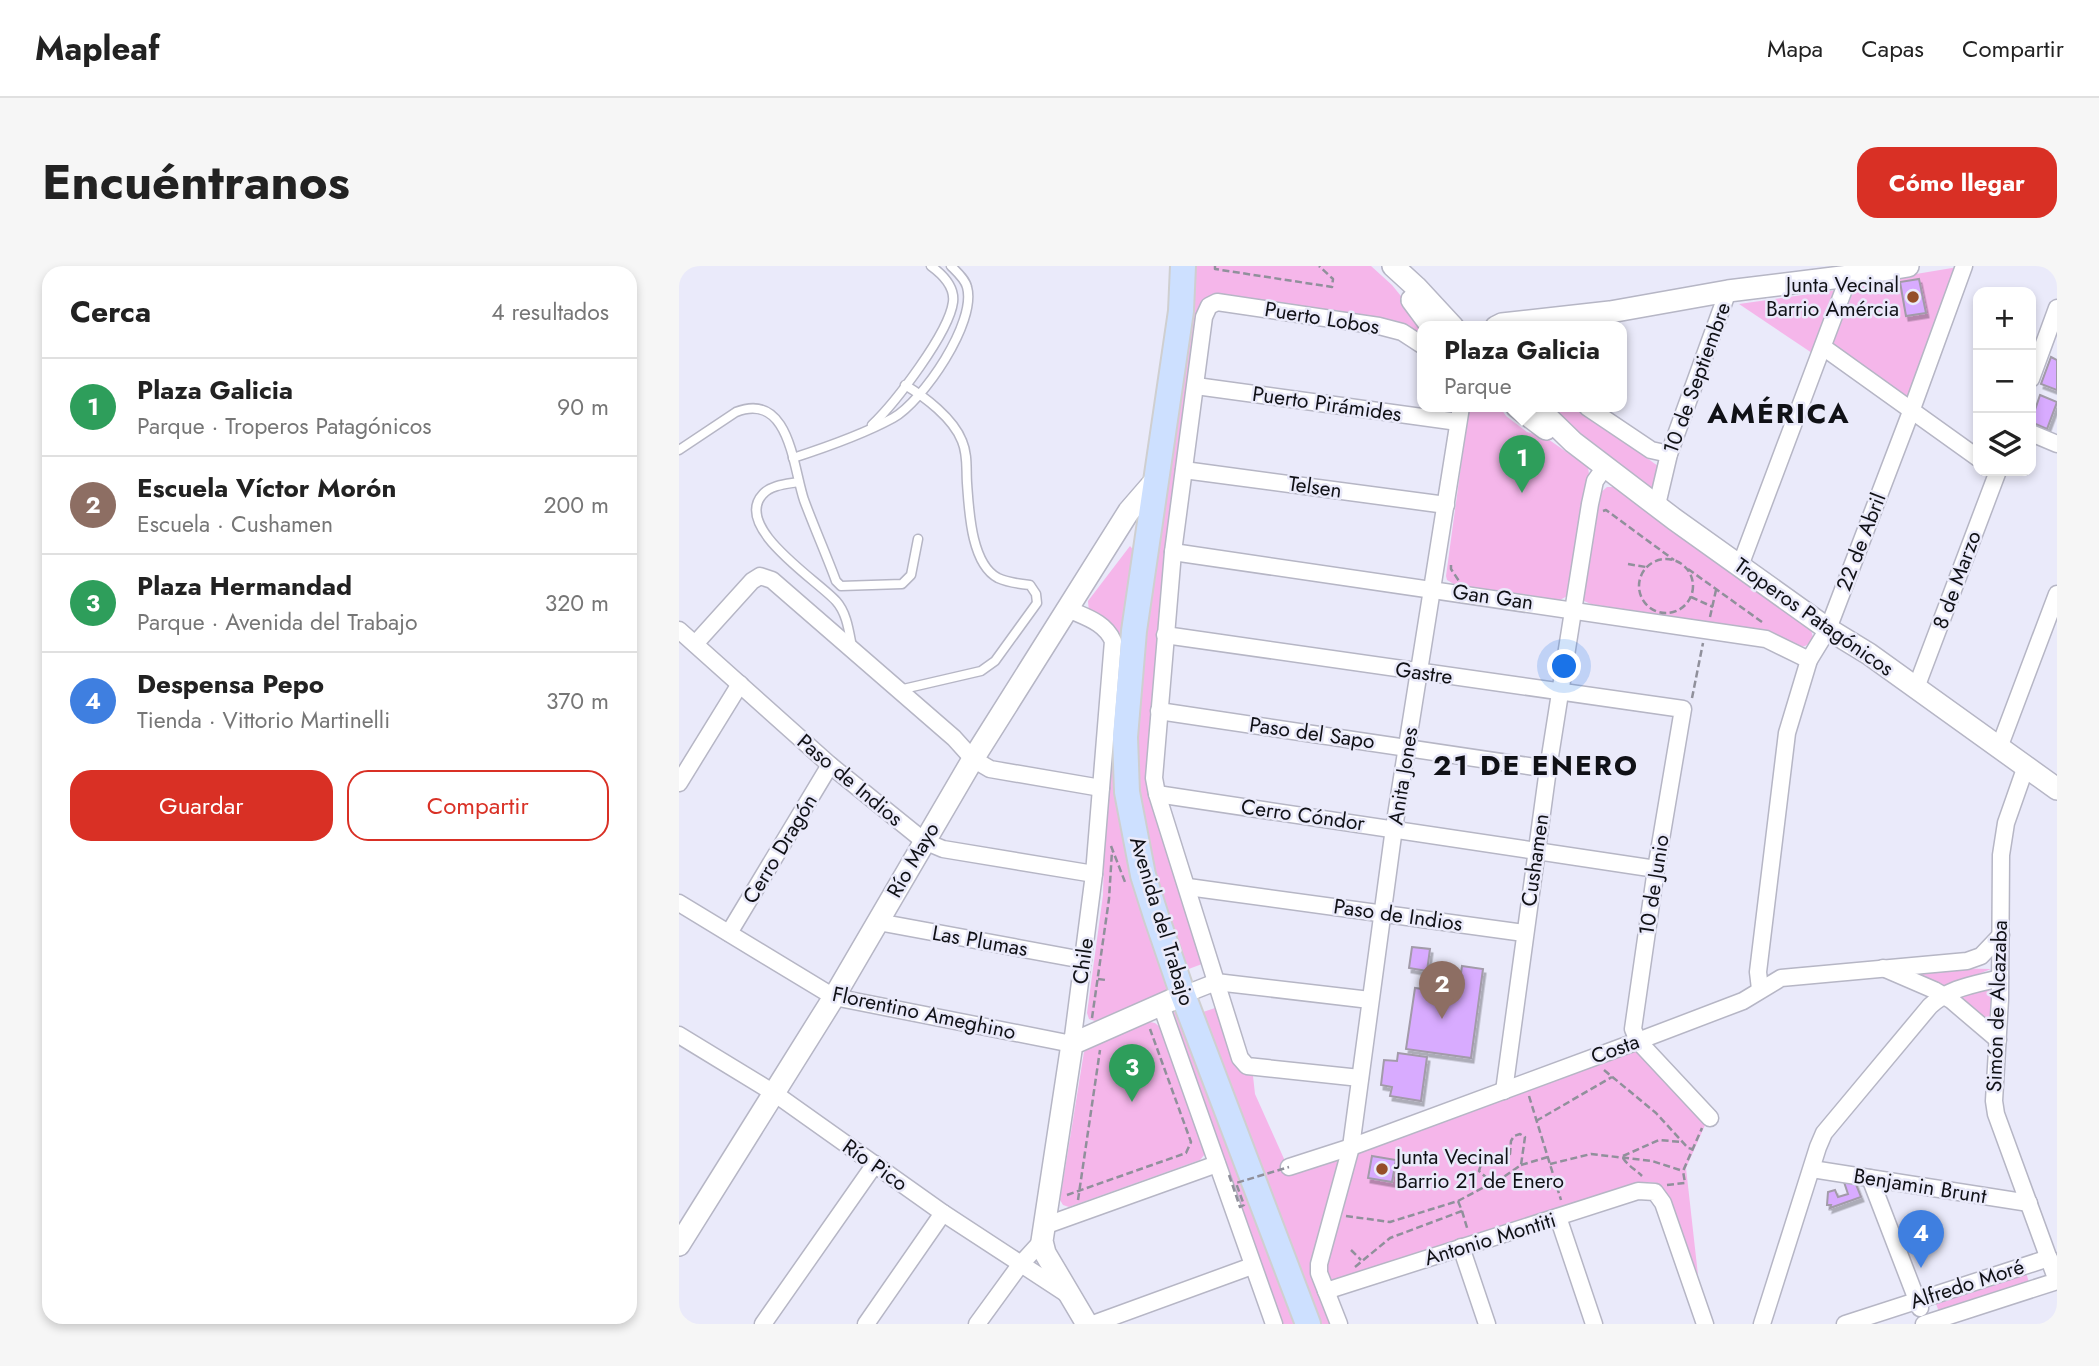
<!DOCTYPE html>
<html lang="es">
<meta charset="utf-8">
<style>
:root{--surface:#fff;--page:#f6f6f6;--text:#222;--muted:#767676;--line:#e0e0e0;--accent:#d93025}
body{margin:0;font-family:Jost,sans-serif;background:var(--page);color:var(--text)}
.controls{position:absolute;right:21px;top:21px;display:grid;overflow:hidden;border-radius:14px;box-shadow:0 4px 10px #0003}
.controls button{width:63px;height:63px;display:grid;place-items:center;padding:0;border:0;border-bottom:2px solid var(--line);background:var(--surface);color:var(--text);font:35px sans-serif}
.you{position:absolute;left:886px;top:401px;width:24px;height:24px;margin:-18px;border:5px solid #fff;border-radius:50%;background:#1a73e8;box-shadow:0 0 0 10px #1a73e833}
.badge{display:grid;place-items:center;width:46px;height:46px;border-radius:50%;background:var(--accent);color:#fff;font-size:23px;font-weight:700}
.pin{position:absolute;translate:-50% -58px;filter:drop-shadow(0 2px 4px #0008)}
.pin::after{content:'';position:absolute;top:37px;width:24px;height:21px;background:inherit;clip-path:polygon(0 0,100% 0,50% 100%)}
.popup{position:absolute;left:738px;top:55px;width:210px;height:91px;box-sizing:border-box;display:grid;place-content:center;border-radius:14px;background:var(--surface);filter:drop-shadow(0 2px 5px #0005);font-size:23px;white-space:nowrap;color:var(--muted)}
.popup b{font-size:26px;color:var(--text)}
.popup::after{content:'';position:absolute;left:50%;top:100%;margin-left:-14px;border:14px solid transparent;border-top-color:var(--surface)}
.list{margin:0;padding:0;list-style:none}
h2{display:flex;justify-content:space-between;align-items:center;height:91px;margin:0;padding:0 28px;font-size:30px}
h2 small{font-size:23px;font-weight:400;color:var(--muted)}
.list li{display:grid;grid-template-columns:46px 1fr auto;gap:21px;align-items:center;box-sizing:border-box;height:98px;padding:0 28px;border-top:2px solid var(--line)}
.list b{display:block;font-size:26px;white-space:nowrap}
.list p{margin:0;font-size:23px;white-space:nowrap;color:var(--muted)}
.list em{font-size:23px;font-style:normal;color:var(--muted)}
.actions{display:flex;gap:14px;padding:21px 28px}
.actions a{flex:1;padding:16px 0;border:2px solid var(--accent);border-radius:21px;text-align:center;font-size:24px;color:var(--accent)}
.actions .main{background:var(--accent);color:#fff}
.icon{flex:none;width:38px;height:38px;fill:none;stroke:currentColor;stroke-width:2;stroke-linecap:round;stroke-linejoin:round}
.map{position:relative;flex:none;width:1378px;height:1058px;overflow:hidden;border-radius:21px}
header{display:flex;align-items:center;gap:42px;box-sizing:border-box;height:98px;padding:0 35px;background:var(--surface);border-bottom:2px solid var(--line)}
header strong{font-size:33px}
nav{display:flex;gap:38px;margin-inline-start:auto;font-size:24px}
.intro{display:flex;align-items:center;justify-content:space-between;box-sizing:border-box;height:168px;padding:0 42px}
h1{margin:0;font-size:49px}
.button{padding:18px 32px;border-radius:21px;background:var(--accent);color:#fff;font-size:24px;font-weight:700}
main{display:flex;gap:42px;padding:0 42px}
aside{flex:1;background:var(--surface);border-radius:21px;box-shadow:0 4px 10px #0003}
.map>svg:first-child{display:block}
</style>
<header>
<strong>Mapleaf</strong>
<nav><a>Mapa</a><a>Capas</a><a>Compartir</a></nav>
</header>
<div class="intro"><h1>Encuéntranos</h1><a class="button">Cómo llegar</a></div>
<main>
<aside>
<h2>Cerca<small>4 resultados</small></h2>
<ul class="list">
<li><span class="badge" style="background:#2e9e5b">1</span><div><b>Plaza Galicia</b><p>Parque · Troperos Patagónicos</p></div><em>90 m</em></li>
<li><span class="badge" style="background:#8d6e63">2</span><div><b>Escuela Víctor Morón</b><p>Escuela · Cushamen</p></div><em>200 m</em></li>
<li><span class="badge" style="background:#2e9e5b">3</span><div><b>Plaza Hermandad</b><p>Parque · Avenida del Trabajo</p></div><em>320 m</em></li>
<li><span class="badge" style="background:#3f7fe0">4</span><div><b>Despensa Pepo</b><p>Tienda · Vittorio Martinelli</p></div><em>370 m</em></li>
</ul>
<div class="actions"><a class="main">Guardar</a><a>Compartir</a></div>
</aside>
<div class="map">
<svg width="1378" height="1058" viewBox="0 0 1378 1058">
<defs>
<filter id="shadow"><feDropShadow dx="2.5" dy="4.5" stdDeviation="0" flood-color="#0004"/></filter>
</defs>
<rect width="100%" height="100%" fill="#eaeafa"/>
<g fill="#f5b6ea">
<polygon points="509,0 692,0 713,19 747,61 743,61 743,71 533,33 486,289 467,515 523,698 507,704 474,613 459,548 455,452"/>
<polygon points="1279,1 1229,133 1154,78 1177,18"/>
<polygon points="1158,24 1133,87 1060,38"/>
<polygon points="790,141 821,141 827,150 848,166 866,171 909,201 911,215 890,329 881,334 780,321 768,314 767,310"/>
<polygon points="868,141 897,141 979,200 981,209 974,224 882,157"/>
<path d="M928,221h6l198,143 2,7c-11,24 -32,-4 -49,-6 -58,-9 -116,-18 -173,-27l-7,-3 -2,-7 17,-100z"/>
<polygon points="451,280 456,286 437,421 490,721 487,725 416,755 410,753 408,747 424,629 426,546 437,376 410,346 409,335"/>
<polygon points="1262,702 1312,703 1272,719 1262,720 1228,705"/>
<polygon points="1307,721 1319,728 1314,762 1279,735 1282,728"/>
<polygon points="539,741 564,806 574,810 576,828 610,904 663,889 638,982 655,1058 639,1058 521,747"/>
<polygon points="495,746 499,746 617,1058 602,1058 492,749"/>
<polygon points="471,756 476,757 482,762 526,880 526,888 521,894 390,941 384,939 381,934 405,786 410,782"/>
<polygon points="954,784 962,788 1027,857 1007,902 1019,1009 986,924 979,917 964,916 869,949 651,1018 645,999 677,889 682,885"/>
<polygon points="1347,1006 1350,1017 1260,1046 1256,1035"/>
</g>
<g fill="#d8abff" stroke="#a29ba9" stroke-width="2" filter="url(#shadow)">
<polygon points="1240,13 1247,47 1227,50 1221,16"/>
<polygon points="1372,91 1378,94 1378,124 1362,118"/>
<polygon points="1361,129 1378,136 1368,163 1352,156"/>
<polygon points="733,681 751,683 748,705 730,702"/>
<polygon points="783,700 804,703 792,792 727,783 736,722 779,728"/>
<polygon points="719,787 748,791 742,835 711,830 713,821 702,819 705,794 718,795"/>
<polygon points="693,890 717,894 713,916 689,912"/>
<polygon points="1165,916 1176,916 1182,931 1151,942 1152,939 1148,939 1149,926 1156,924 1159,931 1169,928"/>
</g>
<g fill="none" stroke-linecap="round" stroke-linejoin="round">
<defs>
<g id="lane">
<polyline points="0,3 2,0"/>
<path d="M193,159c23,-22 77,-92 81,-123 2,-16 -11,-28 -22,-36"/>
<path d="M0,184l57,-38c54,-21 57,56 68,88 10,27 22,54 32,81l5,5 61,-2 9,-9 7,-36"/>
<path d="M114,192c34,-11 69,-23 100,-40 30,-17 84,-96 74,-131 -2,-8 -10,-15 -16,-21"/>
<path d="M119,216c-11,2 -27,3 -35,12 -31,33 54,86 73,107 11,12 13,31 16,46"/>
<path d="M220,424l82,-19 14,-10 42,-58 -1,-9 -6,-9c-10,-1 -23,-3 -32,-7 -27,-14 -29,-68 -31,-95 -1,-14 1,-28 -5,-42 -9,-23 -37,-44 -57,-56"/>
</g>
<g id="street">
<polyline points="1144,81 1299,192"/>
<polyline points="1352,113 1378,42"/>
<polyline points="517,120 779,156"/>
<polyline points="908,141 972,184 990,188"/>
<polyline points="1352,167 1378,178"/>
<polyline points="505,204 767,239"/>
<polyline points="978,239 990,188 1049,25"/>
<polyline points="494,286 1087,373 1130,394"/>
<polyline points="1061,300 1170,10"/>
<polyline points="0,364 151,499 245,575 264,583 415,608"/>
<polyline points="486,369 1004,443 977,603 954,763 959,775 1031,852"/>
<polyline points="16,378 73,315 81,310 93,314 275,472 294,493 311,503 422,522"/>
<polyline points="1237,422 1319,205"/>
<polyline points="480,445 869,503"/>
<polyline points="1320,482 1378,328"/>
<polyline points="0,517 61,418"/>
<polyline points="478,528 977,603"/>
<polyline points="509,621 845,667"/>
<path d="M0,637l155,94 238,47 22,-170 19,-233c-8,-19 -28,-24 -45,-32"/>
<polyline points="199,656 404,694"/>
<polyline points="50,667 151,499"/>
<polyline points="1204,702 1255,724 1272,734 1319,774"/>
<polyline points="1081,723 1079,706 1108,467 1130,394 1149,363 1233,143 1285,0"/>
<polyline points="504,729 537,716 691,734"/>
<polyline points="482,739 595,1058"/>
<polyline points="0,769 95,827 264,947 391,1030"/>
<polyline points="681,812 568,800 561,792 478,528 475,512 494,286 525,51 530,40 538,36 700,60 723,66 743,79"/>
<polyline points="825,825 869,503 911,238 916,215 926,201"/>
<polyline points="610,901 672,881 959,775 1064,735 1102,712 1288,695 1302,690 1322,669"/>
<polyline points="1133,903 1350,937"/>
<polyline points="1191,912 1241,1042"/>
<polyline points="879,951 915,1058"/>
<polyline points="365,960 538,898"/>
<polyline points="782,981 808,1058"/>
<polyline points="647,1025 959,925 976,926 984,937 1026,1058"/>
<polyline points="84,1058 196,898"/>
<polyline points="187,1058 264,947"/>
<polyline points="298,1058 341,999 363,975"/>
<polyline points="414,1058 573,1000"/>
<polyline points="660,1058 640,1007 640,998 672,881 715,562 782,141"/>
<path d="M1083,1058l56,-177 6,-14 106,-127c21,-19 43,-21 70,-28"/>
<polyline points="1166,1058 1370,992"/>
<polyline points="1245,1058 1378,1015 1317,848 1315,835 1321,733 1322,589 1327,557 1347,500"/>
</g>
<g id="secondary">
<polyline points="714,0 737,21 774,61"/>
<polyline points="733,34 753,61"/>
<polyline points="817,61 823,58 931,46 1049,25 1170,10 1229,0"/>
<polyline points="838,141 867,163"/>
<polyline points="858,141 894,176 995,253 1149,363 1190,388 1378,523"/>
<polyline points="0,979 155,731 294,493 450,245 476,215"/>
<polyline points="408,1058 366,987 363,975 393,778 504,729"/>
</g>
<polyline id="primary" points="504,0 502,45 455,365 446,471 448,526 464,609 477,650 504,729 629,1058"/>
</defs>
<use href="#lane" stroke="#b6b6c5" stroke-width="11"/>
<use href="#street" stroke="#b6b6c5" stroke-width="19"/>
<use href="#secondary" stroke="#b6b6c5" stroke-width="24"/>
<use href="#primary" stroke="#cfcfd0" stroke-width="28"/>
<g stroke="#90909b" stroke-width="2.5" stroke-dasharray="7 3.5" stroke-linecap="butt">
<polyline points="536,0 536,3 653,21 654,13 640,0"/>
<polyline points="924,245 927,244 995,294"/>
<circle cx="987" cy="320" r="27"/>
<polyline points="949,298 967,301"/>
<polyline points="772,299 772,303 780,315"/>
<polyline points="1009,303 1083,356 1082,359"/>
<polyline points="1012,331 1034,341"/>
<polyline points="1031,351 1037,324"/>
<polyline points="1013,432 1024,377"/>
<polyline points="432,580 446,616"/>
<polyline points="419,713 427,714"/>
<polyline points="413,752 430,633 433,585"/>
<polyline points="925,804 977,847 1009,882 1013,883"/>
<polyline points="850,830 882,934"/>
<polyline points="857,855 933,811"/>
<polyline points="944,890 980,874 1003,876"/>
<path d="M944,892c5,8 12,11 19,18"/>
<polyline points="871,898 912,888 973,895 1004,905"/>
<polyline points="842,899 869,891"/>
<polyline points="988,919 1006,917 1004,905 1023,862"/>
<polyline points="388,929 507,887 512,876 471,763"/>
<polyline points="399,934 421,784"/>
<polyline points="783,945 789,965"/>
<path d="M667,950l44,6 68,-21 47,-25 16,-11 4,-28 -5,-3 -6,2 -3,5 -1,13c-9,5 -17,-1 -27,4l-4,13 10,9h9"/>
<polyline points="672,984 682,994"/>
<polyline points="676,1001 711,972 783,945 779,935"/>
</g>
<use href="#lane" stroke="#fff" stroke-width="8"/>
<use href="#street" stroke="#fff" stroke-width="16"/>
<use href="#secondary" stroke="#fff" stroke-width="21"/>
<use href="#primary" stroke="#cde0ff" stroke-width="24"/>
<polyline stroke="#90909b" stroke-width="2.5" stroke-dasharray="7 3.5" stroke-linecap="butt" points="550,909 561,941 565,939 557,917 610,901"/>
</g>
<g fill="#954e29" stroke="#eaeafa" stroke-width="2.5">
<circle cx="1234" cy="31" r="7"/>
<circle cx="703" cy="903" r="7"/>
</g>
<g text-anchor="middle" stroke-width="5" stroke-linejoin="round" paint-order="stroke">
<g font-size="21" fill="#101116" stroke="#eaeafa" text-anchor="end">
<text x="1220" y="26">Junta Vecinal<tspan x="1220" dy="24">Barrio Amércia</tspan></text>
<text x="717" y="898" text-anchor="start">Junta Vecinal<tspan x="717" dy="24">Barrio 21 de Enero</tspan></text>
</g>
<g font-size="21" fill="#101116" stroke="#eaeafa">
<text transform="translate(643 52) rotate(9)" y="7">Puerto Lobos</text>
<text transform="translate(1018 112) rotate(-70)" y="7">10 de Septiembre</text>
<text transform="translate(648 138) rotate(8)" y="7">Puerto Pirámides</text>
<text transform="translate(636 221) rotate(8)" y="7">Telsen</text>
<text transform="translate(1182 276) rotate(-69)" y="7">22 de Abril</text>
<text transform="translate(1278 314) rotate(-70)" y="7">8 de Marzo</text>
<text transform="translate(814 331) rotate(8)" y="7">Gan Gan</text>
<text transform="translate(1135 351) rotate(35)" y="7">Troperos Patagónicos</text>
<text transform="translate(745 407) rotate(8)" y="7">Gastre</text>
<text transform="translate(633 467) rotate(8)" y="7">Paso del Sapo</text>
<text transform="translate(724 510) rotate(-81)" y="7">Anita Jones</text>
<text transform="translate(171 514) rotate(40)" y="7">Paso de Indios</text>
<text transform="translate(624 549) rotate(8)" y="7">Cerro Cóndor</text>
<text transform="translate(101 583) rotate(-59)" y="7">Cerro Dragón</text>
<text transform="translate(234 594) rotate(-60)" y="7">Río Mayo</text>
<text transform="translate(856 594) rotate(-82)" y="7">Cushamen</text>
<text transform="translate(975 619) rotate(-81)" y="7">10 de Junio</text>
<text transform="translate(719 649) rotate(8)" y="7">Paso de Indios</text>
<text transform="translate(483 655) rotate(73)" y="7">Avenida del Trabajo</text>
<text transform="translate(301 675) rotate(10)" y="7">Las Plumas</text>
<text transform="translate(404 695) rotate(-82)" y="7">Chile</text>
<text transform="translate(1318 740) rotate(-88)" y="7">Simón de Alcazaba</text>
<text transform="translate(245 747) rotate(12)" y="7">Florentino Ameghino</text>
<text transform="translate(936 783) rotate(-20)" y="7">Costa</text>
<text transform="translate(196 899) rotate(35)" y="7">Río Pico</text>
<text transform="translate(1241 920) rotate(9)" y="7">Benjamin Brunt</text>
<text transform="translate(811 973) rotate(-17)" y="7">Antonio Montiti</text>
<text transform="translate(1288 1018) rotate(-18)" y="7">Alfredo Moré</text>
</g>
<g font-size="28" font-weight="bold" letter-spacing="2" fill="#101116" stroke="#eaeafa">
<text x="1100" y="157">AMÉRICA</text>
<text x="857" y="509">21 DE ENERO</text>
</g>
</g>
</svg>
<div class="controls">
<button>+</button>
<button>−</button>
<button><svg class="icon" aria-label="layers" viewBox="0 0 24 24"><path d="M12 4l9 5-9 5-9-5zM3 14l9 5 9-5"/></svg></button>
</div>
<div class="you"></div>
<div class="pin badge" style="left:843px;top:227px;background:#2e9e5b">1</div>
<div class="popup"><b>Plaza Galicia</b>Parque</div>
<div class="pin badge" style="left:763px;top:753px;background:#8d6e63">2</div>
<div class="pin badge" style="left:453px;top:836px;background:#2e9e5b">3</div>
<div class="pin badge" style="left:1242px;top:1002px;background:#3f7fe0">4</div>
</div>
</main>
